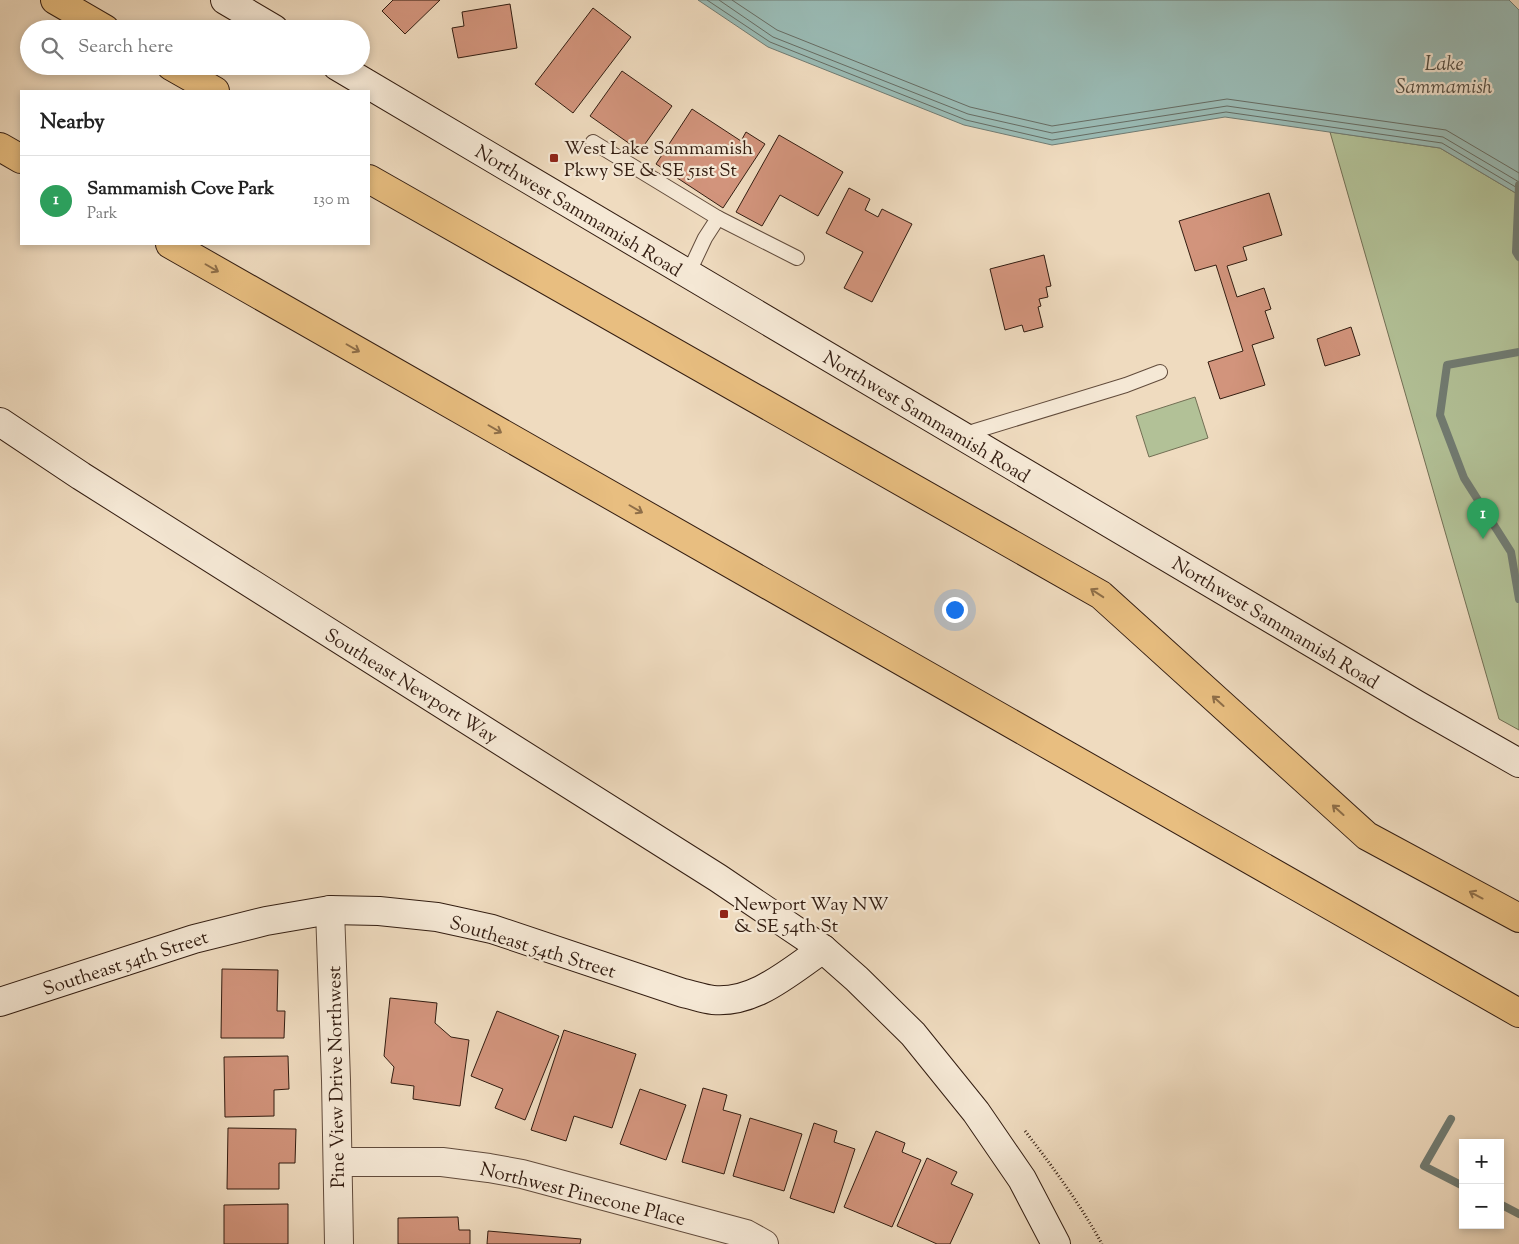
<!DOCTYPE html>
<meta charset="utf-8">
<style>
:root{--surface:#fff;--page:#f6f6f6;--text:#222;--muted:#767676;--line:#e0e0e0;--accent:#111827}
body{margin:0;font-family:"Sorts Mill Goudy",serif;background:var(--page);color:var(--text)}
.controls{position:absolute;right:15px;bottom:15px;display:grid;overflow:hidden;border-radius:0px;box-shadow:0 2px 8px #0003}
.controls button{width:45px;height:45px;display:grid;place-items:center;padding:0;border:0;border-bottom:1px solid var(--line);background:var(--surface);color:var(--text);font:25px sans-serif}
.you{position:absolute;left:954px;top:609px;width:18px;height:18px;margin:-12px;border:4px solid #fff;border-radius:50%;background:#1a73e8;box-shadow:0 0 0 8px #1a73e833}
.badge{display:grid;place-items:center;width:32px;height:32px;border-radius:50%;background:var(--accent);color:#fff;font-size:16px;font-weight:700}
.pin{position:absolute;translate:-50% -41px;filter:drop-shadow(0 1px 2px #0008)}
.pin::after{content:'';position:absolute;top:26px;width:18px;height:15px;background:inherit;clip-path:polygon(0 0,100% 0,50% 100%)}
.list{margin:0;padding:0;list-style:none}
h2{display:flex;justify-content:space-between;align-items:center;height:65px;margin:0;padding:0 20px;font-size:21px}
h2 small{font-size:16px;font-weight:400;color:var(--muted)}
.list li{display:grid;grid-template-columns:32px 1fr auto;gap:15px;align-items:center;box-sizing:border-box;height:90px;padding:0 20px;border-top:1px solid var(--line)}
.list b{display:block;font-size:19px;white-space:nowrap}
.list p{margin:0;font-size:16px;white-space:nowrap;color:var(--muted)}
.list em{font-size:16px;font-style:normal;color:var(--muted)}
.icon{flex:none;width:28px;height:28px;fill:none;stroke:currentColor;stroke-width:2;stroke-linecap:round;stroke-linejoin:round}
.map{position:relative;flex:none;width:1519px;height:1244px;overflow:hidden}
.search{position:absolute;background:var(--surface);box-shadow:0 2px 8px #0003;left:20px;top:20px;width:350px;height:55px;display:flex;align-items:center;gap:12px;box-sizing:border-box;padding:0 18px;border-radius:28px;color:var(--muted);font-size:19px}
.panel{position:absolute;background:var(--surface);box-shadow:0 2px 8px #0003;left:20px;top:90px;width:350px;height:155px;border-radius:0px}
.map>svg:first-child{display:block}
</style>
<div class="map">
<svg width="1519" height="1244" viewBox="0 0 1519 1244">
<rect width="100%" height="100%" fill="#efdbbf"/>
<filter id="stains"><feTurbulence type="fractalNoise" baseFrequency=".004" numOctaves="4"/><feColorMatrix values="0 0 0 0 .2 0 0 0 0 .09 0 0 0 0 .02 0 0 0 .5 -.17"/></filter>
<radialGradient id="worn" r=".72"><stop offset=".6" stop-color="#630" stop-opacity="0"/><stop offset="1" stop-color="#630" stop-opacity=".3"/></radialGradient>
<g fill="#b2c197" stroke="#726f54">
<polygon points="1330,132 1440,148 1519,195 1519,730 1499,719"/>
<polygon points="1195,397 1208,438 1149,457 1136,416"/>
</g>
<polygon fill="#9abbb5" stroke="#717c73" points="698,0 1509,0 1519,10 1519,195 1440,148 1225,117 1052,145 964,125 768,47"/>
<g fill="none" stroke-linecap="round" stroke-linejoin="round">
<g stroke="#666c63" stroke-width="1">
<polyline points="707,0 770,42 966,120 1052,140 1226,112 1442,143 1519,189"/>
<polyline points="719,0 773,37 968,114 1052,133 1227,106 1443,137 1519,182"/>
<polyline points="732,0 777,30 970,107 1052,126 1227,99 1446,130 1519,173"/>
</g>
<g stroke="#717c73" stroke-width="8">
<polyline points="1519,185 1516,252 1519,257"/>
<polyline points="1519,352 1447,365 1440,415 1464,478 1511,552 1519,599"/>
<polyline points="1451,1119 1424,1166 1463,1186"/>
<polyline points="1500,1204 1519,1214"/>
</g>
</g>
<g fill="#d2947c" stroke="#331d11">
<polygon points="393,0 440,0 405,34 382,11"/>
<polygon points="510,4 517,48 458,58 452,28 464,26 462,12"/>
<polygon points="593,8 631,37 573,113 535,84"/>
<polygon points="622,71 672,106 640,151 590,116"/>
<polygon points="692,109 741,141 746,132 765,144 723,208 656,164"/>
<polygon points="779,135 843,172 818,216 780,195 762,226 736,212"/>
<polygon points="849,188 870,199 865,210 878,217 882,209 912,224 872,302 844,288 863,252 826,233"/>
<polygon points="1269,193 1282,235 1243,247 1247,260 1227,266 1237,297 1264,288 1271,309 1265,311 1274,338 1252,345 1265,385 1220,399 1208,362 1243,351 1216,265 1195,271 1179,221"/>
<polygon points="1044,255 1051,286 1046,287 1048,297 1039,299 1041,306 1038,307 1043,327 1024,332 1022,325 1005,330 990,269"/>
<polygon points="1351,327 1360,355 1325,366 1317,339"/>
<polygon points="222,969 278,970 277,1011 285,1011 284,1038 221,1038"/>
<polygon points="390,998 437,1003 435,1023 451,1037 469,1040 460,1106 413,1099 414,1086 391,1083 394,1067 384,1056"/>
<polygon points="497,1011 559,1036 525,1120 495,1108 503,1089 471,1076"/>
<polygon points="564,1030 636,1054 612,1128 574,1116 566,1141 531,1130"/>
<polygon points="288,1056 289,1089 274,1090 274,1116 225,1117 224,1057"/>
<polygon points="703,1088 727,1095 723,1110 741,1115 724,1174 682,1162"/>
<polygon points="640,1089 686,1105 666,1160 620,1144"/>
<polygon points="750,1118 802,1134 784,1191 733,1176"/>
<polygon points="814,1123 837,1131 834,1142 855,1149 834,1213 790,1198"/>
<polygon points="228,1128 296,1129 295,1163 279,1163 279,1189 227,1189"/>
<polygon points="876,1131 905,1143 902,1152 921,1160 892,1227 844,1207"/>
<polygon points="927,1158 957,1172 951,1184 973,1194 950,1244 937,1244 897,1226"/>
<polygon points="288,1204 288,1244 224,1244 224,1205"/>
<polygon points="458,1217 459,1230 470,1230 470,1244 398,1244 398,1218"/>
<polygon points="488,1231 581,1239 580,1244 487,1244"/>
</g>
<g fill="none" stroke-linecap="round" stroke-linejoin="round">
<defs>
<g id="lane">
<polyline points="593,142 718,218 705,238 688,274"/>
<polyline points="718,218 797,258"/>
<polyline points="962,435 1126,385 1160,372"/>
</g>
<g id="street">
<polyline points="330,910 336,1080 339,1244"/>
<polyline points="338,1162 442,1162 489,1168 522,1174 746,1234 764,1244"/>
</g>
<g id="secondary">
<polyline points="225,0 274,29"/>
<polyline points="337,66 1417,705 1519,763"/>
<polyline points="0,422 81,476 718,878 823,949 857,979 913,1034 976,1112 1022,1179 1056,1244"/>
<path d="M0,1002l194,-63 72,-18 64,-11 49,1 58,6 55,12 191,64c10,2 20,6 30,7 42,4 77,-29 110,-51"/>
</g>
<g id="highway">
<polyline points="55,0 105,29"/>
<polyline points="171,66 215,91"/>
<polyline points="0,147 21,159"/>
<polyline points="369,179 1101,595 1367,836 1519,918"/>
<polyline points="170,244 1519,1013"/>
</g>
</defs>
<use href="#lane" stroke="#624c3c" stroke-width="16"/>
<use href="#street" stroke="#624c3c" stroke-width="30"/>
<use href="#secondary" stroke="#331d11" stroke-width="30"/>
<use href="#highway" stroke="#331d11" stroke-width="30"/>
<path stroke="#331d11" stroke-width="3" stroke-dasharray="1 2.5" stroke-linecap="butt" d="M1025,1131c28,36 55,73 77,113"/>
<use href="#lane" stroke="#f5e8d5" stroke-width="14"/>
<use href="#street" stroke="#f5e8d5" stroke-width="28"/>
<use href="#secondary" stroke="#f5e8d5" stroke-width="28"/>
<use href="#highway" stroke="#e8be80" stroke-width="28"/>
</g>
<defs><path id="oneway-shaft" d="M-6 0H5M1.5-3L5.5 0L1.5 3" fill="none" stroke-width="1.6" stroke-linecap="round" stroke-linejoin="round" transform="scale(1.25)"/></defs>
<g stroke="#8e6e48">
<use href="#oneway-shaft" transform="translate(212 268) rotate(30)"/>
<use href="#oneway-shaft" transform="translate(353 348) rotate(30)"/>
<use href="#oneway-shaft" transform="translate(495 429) rotate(30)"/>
<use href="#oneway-shaft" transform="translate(636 509) rotate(30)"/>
<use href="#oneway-shaft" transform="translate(1097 593) rotate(-147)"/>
<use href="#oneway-shaft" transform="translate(1218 701) rotate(-138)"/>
<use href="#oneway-shaft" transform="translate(1338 810) rotate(-138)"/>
<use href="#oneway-shaft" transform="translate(1476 895) rotate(-152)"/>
</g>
<g fill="#8f2418" stroke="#f5e8d5" stroke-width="2">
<rect x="549" y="153" width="10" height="10" rx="2.5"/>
<rect x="719" y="909" width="10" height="10" rx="2.5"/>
</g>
<g text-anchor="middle" stroke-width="4.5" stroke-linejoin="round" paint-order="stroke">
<g font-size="19" fill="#331d11" stroke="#f5e8d5" text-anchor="start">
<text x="564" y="154">West Lake Sammamish<tspan x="564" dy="22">Pkwy SE &amp; SE 51st St</tspan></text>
<text x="734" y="910">Newport Way NW<tspan x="734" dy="22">&amp; SE 54th St</tspan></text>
</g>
<g font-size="19" fill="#331d11" stroke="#f5e8d5">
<text transform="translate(579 210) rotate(31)" y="7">Northwest Sammamish Road</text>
<text transform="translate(927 416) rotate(31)" y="7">Northwest Sammamish Road</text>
<text transform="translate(1276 622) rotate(31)" y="7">Northwest Sammamish Road</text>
<text transform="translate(412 685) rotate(32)" y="7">Southeast Newport Way</text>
<text transform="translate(533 946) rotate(17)" y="7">Southeast 54th Street</text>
<text transform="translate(125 962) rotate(-18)" y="7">Southeast 54th Street</text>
<text transform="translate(335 1077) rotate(-91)" y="7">Pine View Drive Northwest</text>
<text transform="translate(583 1193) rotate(14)" y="7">Northwest Pinecone Place</text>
</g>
<g font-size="20" font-style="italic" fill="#524c42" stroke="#f5e8d5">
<text x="1444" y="70">Lake<tspan x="1444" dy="23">Sammamish</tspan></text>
</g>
</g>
<rect width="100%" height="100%" filter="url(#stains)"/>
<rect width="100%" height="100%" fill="url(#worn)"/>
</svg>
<div class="controls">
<button>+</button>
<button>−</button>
</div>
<div class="you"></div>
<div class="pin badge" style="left:1483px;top:539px;background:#2e9e5b">1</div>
<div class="search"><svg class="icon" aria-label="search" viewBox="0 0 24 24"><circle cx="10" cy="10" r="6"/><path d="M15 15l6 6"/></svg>Search here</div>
<section class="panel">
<h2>Nearby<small></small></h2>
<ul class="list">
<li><span class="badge" style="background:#2e9e5b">1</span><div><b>Sammamish Cove Park</b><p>Park</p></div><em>130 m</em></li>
</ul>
</section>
</div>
